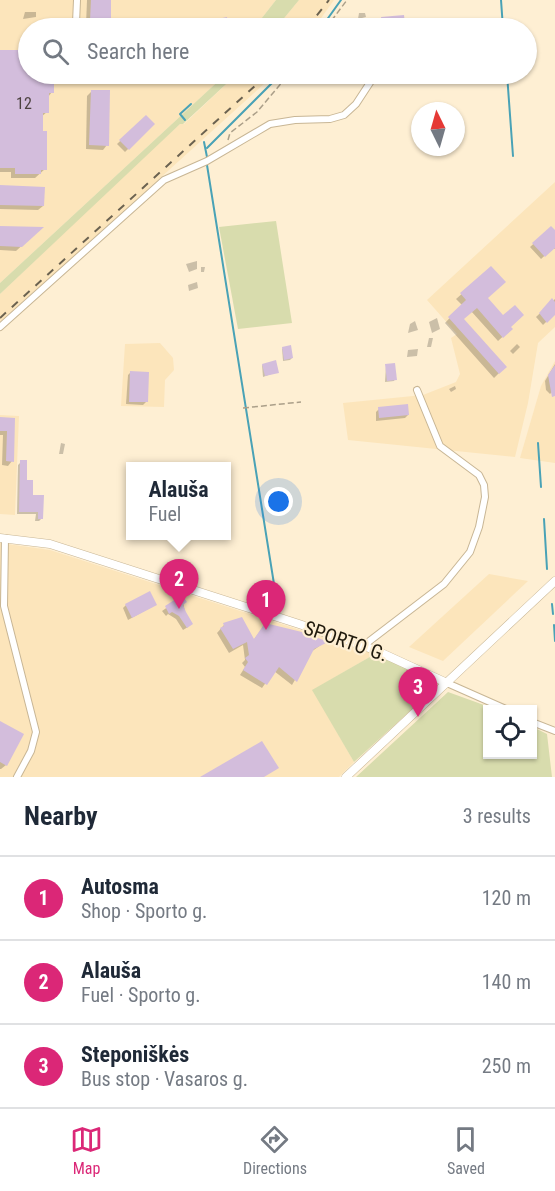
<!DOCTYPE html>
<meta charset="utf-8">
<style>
:root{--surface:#fff;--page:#f6f6f7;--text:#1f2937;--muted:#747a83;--line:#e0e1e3;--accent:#db2777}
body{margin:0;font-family:"Roboto Condensed",sans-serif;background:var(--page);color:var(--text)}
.controls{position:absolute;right:18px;bottom:18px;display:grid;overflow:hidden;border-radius:0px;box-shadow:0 2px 4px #0004}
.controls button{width:54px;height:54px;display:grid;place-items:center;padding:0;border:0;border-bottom:2px solid var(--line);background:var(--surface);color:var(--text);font:30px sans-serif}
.compass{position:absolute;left:411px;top:102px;width:54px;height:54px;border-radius:50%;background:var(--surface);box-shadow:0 2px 4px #0004;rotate:355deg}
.you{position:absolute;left:279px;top:502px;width:21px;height:21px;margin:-15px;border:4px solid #fff;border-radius:50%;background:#1a73e8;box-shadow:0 0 0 9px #1a73e833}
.badge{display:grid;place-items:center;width:39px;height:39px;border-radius:50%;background:var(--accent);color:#fff;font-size:20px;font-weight:700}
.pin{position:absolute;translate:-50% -50px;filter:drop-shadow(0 2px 3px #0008)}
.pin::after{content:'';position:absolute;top:32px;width:21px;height:18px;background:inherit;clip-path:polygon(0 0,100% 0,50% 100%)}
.popup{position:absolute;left:126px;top:462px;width:105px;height:78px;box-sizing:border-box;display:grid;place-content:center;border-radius:0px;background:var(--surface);filter:drop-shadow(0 2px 4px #0005);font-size:20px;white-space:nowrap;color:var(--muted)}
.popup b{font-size:22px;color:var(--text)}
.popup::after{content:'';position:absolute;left:50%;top:100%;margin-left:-12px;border:12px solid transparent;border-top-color:var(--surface)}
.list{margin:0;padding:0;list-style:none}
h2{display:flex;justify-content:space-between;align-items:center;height:78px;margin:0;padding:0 24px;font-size:26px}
h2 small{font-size:20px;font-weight:400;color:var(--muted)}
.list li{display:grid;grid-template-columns:39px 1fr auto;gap:18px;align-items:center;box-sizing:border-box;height:84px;padding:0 24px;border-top:2px solid var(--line)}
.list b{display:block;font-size:22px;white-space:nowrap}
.list p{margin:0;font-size:20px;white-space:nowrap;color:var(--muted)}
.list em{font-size:20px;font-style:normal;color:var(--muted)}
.icon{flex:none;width:33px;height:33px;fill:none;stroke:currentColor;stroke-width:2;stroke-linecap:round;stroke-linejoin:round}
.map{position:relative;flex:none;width:555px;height:777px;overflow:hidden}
.search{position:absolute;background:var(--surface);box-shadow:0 2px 4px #0004;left:18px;right:18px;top:18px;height:66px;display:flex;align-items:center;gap:15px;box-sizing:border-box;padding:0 21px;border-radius:33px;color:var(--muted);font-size:22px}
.sheet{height:330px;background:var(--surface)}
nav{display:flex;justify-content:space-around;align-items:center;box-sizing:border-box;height:84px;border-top:2px solid var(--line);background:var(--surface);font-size:16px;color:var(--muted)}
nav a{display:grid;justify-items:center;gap:3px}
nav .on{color:var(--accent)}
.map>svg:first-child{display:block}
</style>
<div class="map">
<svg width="555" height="777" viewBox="0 0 555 777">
<rect width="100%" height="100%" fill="#feefd3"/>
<g fill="#fce5bb">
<polygon points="0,0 276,0 254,28 28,28 28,74 226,74 0,283"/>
<polygon points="299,0 334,0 314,28 276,28"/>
<polygon points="237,74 275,74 0,323 0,294 139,161 180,124 184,124"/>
<polygon points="555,182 555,327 538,343 528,403 515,457 348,440 343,403 423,395 456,382 460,374 451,338 457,334 427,300"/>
<polygon points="160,343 173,358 174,370 165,380 164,407 121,406 125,344"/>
<polygon points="555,361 555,463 520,458 541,386"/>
<polygon points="0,415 19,416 15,515 0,514"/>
<polygon points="0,543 50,550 375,654 313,690 354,762 339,777 0,777"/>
<polygon points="489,574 528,581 443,661 409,647"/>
</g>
<g fill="#d8dcad">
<polygon points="276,0 299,0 276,28 254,28"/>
<polygon points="226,74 237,74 183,124 180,124 0,294 0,283"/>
<polygon points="276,221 292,323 238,329 219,227"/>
<polygon points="375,654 426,676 430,681 432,691 354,762 312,690"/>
<polygon points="448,692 495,709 488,710 488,754 532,754 533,727 547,734 552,777 356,777"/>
</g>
<g fill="#0003">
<polygon points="87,0 110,0 109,21 105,25 86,25"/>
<polygon points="25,12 36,12 36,17 23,19"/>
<polygon points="359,13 365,13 366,17 358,19"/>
<polygon points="381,18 403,23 400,26 378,28 378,22"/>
<polygon points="205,23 226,25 203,28"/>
<polygon points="0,52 28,52 28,74 48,74 52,92 48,97 47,112 41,117 45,169 35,178 11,178 11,172 0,172"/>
<polygon points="92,91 107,145 103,150 86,149 87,96"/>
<polygon points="146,117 153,124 125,152 117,144"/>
<polygon points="0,187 43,206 38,210 0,209"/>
<polygon points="0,227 38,231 16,251 0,250"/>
<polygon points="551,228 555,232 555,249 553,248 541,259 530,247"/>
<polygon points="197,261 197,269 189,272 186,264"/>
<polygon points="201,267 205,267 204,272 201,272"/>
<polygon points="491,268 486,298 511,329 498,341 471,311 462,319 505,367 494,378 445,323 462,305 456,299"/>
<polygon points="197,282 198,288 189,291 188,285"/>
<polygon points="555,299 555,313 543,325 536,317"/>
<polygon points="437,318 440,329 432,333 429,322"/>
<polygon points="415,321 418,330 408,333 410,324"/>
<polygon points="429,338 433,338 431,347 427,347"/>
<polygon points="517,344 520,347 513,354 510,351"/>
<polygon points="282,348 292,358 290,360 283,361"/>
<polygon points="418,349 417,356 407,357 408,350"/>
<polygon points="555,364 555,389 550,394 546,390 545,381"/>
<polygon points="262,365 277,372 263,377"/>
<polygon points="386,366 395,379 394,381 385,382"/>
<polygon points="131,372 146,402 143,405 126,404 128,375"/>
<polygon points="455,386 456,389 451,392 449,389"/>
<polygon points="379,409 408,415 405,418 376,421 376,412"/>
<polygon points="0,419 14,419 12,461 8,466 2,465 3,435 0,435"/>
<polygon points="61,443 65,444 63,454 59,454"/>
<polygon points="21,462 25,481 42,518 39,521 35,521 36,514 17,514 18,465"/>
<polygon points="182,597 188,627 183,630 176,619 168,614 166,616 162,611"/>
<polygon points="126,605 155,605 128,620 123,608"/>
<polygon points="265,624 325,642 311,652 292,685 274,671 262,688 240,675 245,667 242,663 245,660 243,645 229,653 217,633 224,625 253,641"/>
<polygon points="0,722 6,765 1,769 0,769"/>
</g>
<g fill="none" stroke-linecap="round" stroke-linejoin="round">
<g stroke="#49a2b6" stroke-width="2">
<polyline points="501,0 503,28"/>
<polyline points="321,28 341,0"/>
<polyline points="507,74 513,156"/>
<polyline points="185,120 180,114 191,104"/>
<polyline points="204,142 207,157"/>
<polyline points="207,148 281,74"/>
<polyline points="207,165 278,609"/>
<polyline points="538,443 541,487"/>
<polyline points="544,519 547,569"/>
<polyline points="552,604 553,614"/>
<polyline points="554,625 555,641"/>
</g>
</g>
<g fill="#d3bddc">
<polygon points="91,0 111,0 111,21 90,21"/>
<polygon points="404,15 405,24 388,25 388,28 383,28 381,17"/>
<polygon points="227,17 228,25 205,27 204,22"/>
<polygon points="0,50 28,50 28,74 49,74 49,79 54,79 54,93 49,93 49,113 43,113 43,131 47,131 47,170 41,170 41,174 15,174 15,168 0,168"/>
<polygon points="91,90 110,90 109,146 89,145"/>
<polygon points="146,115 155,124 129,150 119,140"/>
<polygon points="0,185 45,187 44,206 0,205"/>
<polygon points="0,226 44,227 22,247 0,246"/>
<polygon points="551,226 555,230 555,248 545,257 532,243"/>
<polygon points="491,266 506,282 488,298 503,315 515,305 524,315 511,327 513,329 503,338 477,308 464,319 507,367 499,374 448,317 466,300 460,293"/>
<polygon points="552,298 555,302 555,315 547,323 539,313"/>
<polygon points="291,345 293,358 284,360 282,347"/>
<polygon points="276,360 279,373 265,376 262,364"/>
<polygon points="395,363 397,380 387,381 385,364"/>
<polygon points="555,365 555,396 552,397 548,375"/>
<polygon points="130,371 149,372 148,402 129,402"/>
<polygon points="408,404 409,415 379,418 378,407"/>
<polygon points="0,417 15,418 14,462 6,461 7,431 0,431"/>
<polygon points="20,460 27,460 27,480 33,480 33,495 44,495 43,519 38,519 38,512 19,512"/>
<polygon points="150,591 157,605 132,618 125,604"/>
<polygon points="182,595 187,602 183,605 186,612 193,624 187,628 179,616 172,612 169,614 165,606"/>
<polygon points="242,617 254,639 265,623 306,633 328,642 314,649 297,682 279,667 267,685 243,670 248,662 245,658 249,655 247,642 233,649 220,628 224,626 223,623"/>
<polygon points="0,721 24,734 7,766 0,762"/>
<polygon points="262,741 279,768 264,777 200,777"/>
</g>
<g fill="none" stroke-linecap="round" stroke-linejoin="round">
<defs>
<g id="minor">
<polyline points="76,23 77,0"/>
<polyline points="0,327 164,180 207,161 270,124 295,120 330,119 344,115 356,104 373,78"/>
<polyline points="5,538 4,606 36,732 31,751 17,777"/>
<polyline points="363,646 444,584 470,552 479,527 485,497 484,485 479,475 440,446 417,390"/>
<polyline points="447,683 508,710"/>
<polyline points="532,722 555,731"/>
</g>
<g id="tertiary">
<polyline points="0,538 50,544 299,624 375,650 447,683"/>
<polyline points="346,777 555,581"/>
</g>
</defs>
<use href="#minor" stroke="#c8b695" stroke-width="8"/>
<use href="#tertiary" stroke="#c8b695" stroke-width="9"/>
<g stroke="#ab9f89" stroke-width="1.5" stroke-dasharray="6 3" stroke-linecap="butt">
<polyline points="326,28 347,0"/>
<polyline points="228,140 230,133 257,112 289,74"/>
<polyline points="243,408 301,402"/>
</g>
<use href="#minor" stroke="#fff" stroke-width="6"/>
<use href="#tertiary" stroke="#fff" stroke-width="8"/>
<g stroke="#6b6250" stroke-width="2" stroke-dasharray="8 8" stroke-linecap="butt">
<polyline points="307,28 329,0"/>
<polyline points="0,318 268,74"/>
</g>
</g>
<g text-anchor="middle" stroke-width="4.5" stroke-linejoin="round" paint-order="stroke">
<g font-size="16" fill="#4c4240">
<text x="24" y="109">12</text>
</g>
<g font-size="20" fill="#1f190c" stroke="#feefd3">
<text transform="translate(346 641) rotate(19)" y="7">SPORTO G.</text>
</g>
</g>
</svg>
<div class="controls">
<button><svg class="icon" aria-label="locate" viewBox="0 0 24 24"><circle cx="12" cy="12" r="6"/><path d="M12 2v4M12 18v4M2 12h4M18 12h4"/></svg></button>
</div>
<svg class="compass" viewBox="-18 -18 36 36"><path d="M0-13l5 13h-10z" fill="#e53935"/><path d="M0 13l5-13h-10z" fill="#747a83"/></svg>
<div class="you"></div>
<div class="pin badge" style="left:266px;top:630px">1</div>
<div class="pin badge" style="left:179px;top:609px">2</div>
<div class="popup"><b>Alauša</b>Fuel</div>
<div class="pin badge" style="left:418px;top:717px">3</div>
<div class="search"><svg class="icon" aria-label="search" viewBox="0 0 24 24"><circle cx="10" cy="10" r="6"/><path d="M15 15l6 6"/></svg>Search here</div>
</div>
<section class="sheet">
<h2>Nearby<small>3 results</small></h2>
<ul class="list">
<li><span class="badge">1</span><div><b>Autosma</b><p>Shop · Sporto g.</p></div><em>120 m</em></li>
<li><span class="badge">2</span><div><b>Alauša</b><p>Fuel · Sporto g.</p></div><em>140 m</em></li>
<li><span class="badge">3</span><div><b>Steponiškės</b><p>Bus stop · Vasaros g.</p></div><em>250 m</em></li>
</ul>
</section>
<nav>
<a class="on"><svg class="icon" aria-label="map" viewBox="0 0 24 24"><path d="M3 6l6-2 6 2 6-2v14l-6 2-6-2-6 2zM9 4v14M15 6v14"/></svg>Map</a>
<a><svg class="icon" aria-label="directions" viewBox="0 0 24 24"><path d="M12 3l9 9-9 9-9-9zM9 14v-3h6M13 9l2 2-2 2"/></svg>Directions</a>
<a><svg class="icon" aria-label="saved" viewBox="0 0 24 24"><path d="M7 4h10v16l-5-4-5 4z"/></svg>Saved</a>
</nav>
